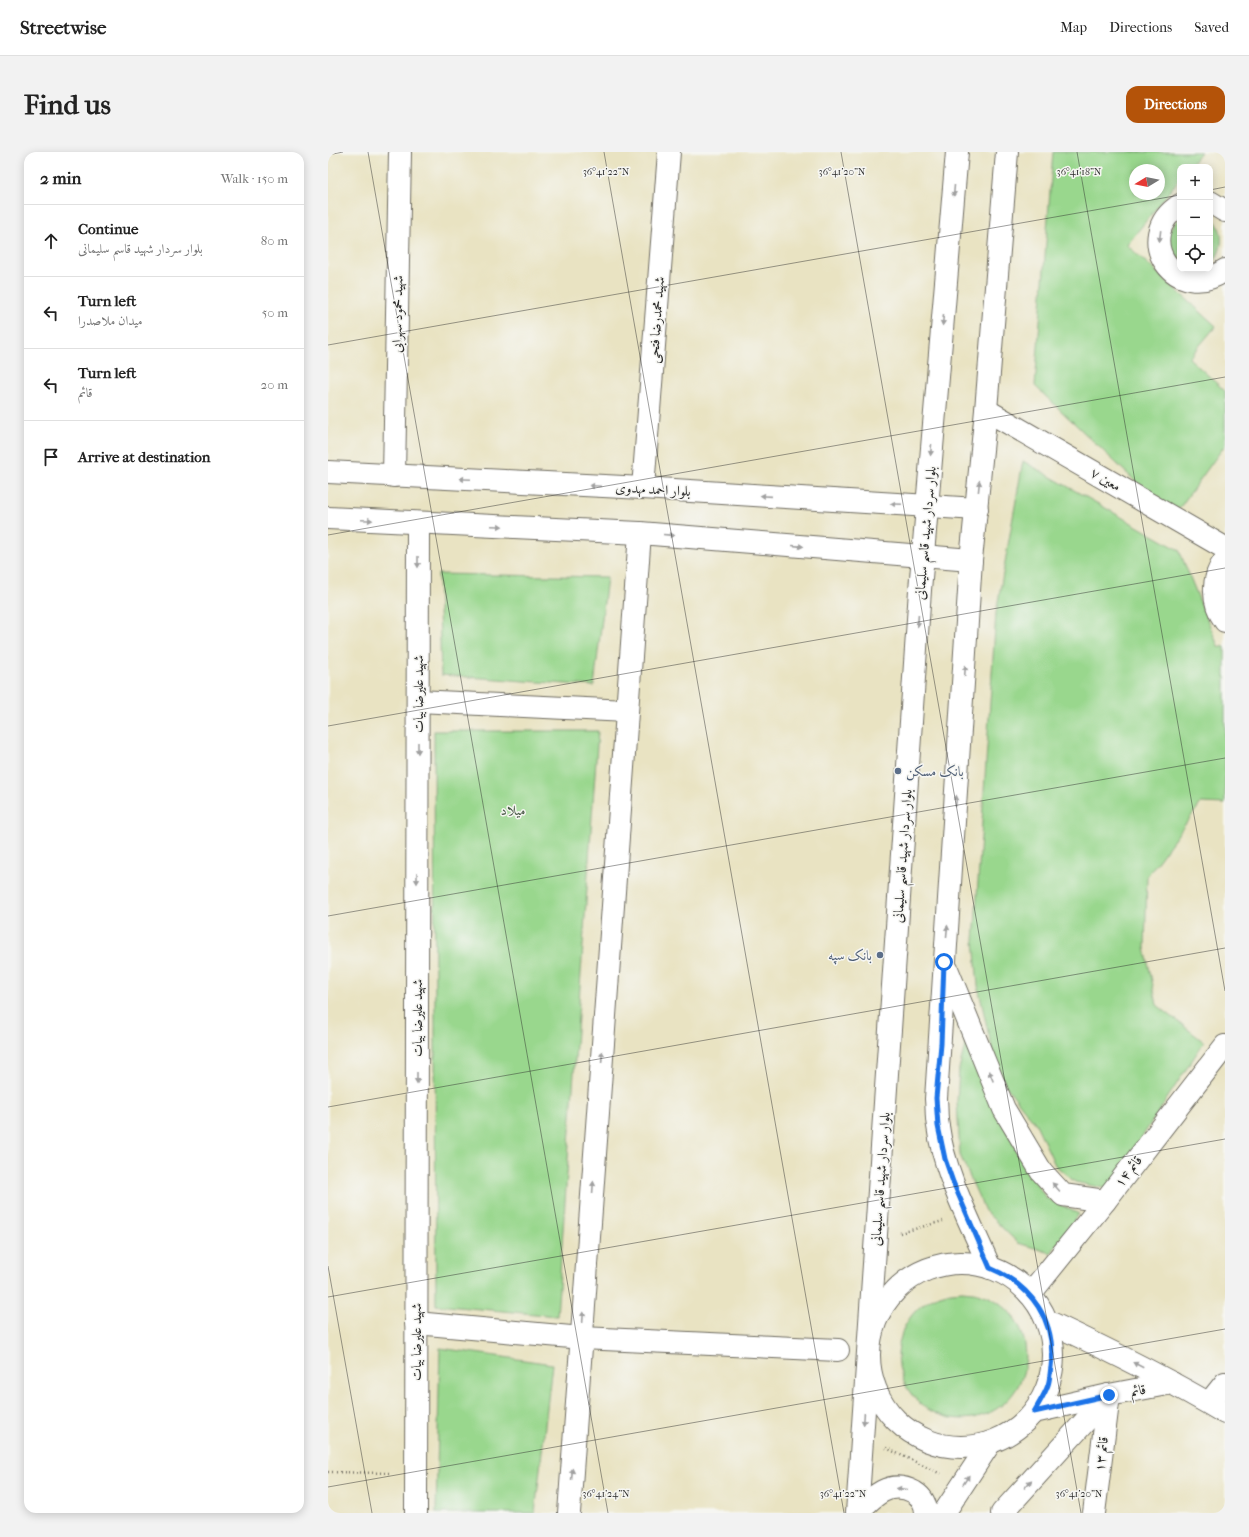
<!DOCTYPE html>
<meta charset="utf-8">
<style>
:root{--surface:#fff;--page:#f2f2f2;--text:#222;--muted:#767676;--line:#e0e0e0;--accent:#b45309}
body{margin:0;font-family:"IM FELL French Canon",Amiri,serif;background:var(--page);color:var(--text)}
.controls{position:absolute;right:12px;top:12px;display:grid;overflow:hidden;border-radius:8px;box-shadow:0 2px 10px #0003}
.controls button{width:36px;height:36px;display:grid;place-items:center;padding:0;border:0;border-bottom:1px solid var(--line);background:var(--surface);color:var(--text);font:20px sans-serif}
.compass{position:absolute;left:801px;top:12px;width:36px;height:36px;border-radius:50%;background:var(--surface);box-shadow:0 2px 10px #0003;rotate:260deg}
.stop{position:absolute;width:12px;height:12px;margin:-9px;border:3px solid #1a73e8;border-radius:50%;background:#fff}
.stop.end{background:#1a73e8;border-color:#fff;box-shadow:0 1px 4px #0008}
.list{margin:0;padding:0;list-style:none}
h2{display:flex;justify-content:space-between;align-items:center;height:52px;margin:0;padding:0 16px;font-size:17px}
h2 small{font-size:13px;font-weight:400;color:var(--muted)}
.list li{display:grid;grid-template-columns:26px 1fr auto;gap:12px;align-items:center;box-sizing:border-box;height:72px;padding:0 16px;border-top:1px solid var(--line)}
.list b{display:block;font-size:15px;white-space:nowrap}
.list p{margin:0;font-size:13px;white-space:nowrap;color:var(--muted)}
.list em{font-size:13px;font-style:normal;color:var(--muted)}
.icon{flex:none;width:22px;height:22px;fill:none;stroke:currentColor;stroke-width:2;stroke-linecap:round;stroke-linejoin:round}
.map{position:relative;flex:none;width:897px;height:1361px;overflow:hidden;border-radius:12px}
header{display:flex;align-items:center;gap:24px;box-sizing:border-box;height:56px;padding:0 20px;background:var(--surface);border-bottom:1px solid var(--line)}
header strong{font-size:19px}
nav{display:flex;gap:22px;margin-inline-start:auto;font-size:14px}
.intro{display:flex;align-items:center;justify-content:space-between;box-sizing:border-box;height:96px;padding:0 24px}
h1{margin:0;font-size:28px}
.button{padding:10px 18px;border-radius:12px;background:var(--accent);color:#fff;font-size:14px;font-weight:700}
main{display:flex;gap:24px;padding:0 24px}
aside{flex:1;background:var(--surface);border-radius:12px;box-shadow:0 2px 10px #0003}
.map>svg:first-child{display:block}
</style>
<header>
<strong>Streetwise</strong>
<nav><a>Map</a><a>Directions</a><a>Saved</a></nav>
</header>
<div class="intro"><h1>Find us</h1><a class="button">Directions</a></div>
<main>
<aside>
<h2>2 min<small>Walk · 150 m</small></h2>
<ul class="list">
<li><svg class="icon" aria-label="ahead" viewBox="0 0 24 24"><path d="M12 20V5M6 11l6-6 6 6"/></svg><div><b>Continue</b><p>بلوار سردار شهید قاسم سلیمانی</p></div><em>80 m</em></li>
<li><svg class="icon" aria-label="left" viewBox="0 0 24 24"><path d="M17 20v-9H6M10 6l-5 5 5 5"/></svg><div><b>Turn left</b><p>میدان ملاصدرا</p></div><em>50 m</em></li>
<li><svg class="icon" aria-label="left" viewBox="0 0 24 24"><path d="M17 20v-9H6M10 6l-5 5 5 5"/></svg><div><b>Turn left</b><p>قائم</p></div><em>20 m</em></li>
<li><svg class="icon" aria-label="arrive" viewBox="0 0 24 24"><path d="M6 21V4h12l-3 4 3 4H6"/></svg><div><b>Arrive at destination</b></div></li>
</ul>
</aside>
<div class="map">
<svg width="897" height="1361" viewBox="0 0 897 1361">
<rect width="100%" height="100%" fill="#f6f6f2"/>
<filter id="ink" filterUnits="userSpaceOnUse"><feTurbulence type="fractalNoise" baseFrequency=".025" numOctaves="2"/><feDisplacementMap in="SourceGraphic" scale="8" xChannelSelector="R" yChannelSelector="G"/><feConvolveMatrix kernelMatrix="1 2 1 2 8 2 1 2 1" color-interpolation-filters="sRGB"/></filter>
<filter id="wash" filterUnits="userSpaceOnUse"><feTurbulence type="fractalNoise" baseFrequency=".012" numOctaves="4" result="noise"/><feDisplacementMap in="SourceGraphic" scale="16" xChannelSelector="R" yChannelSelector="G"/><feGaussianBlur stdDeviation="0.9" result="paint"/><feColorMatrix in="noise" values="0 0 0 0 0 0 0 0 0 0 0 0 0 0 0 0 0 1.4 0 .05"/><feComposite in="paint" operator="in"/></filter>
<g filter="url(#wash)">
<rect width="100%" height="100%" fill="#e9e3c2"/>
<g fill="#99d78d" stroke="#62815c" fill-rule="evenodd">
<path d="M725,0h148l-12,15h-9v11l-53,67 89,81 -27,32 36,33v54l-52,72 -138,-131zM807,18h24v24h-24z"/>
<polygon points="852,64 852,111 842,99 840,80"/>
<path d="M882,64c15,11 15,36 0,48z"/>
<polygon points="695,309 851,398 890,494 897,495 897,652 873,651 819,724 817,796 829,853 876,890 780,1037 747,1030 727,1013 708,972 677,933 666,903 660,880 650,834 646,789 668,461"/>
<polygon points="110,422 279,425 266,534 113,523"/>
<polygon points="106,579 270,579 229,1164 108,1153"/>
<polygon points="642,872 671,963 696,1013 718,1046 751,1062 723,1101 690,1091 657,1059 632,1003 629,950 631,917"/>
<circle cx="634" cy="1203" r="64"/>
<polygon points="112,1196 224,1212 207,1361 108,1361"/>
</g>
</g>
<g filter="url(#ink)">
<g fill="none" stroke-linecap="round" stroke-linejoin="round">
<defs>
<g id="minor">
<polyline points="882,50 897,59"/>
<path d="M852,53c-50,32 -4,100 45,65"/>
<polyline points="658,258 897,396"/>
<polyline points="66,324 72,0"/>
<polyline points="315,336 341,0"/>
<path d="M897,408c-14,18 -13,43 0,61"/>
<polyline points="90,549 299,559"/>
<polyline points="702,1142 777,1049 897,894"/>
<polyline points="88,1171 254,1186 510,1198"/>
<polyline points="881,1251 897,1231"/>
<polyline points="88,1361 90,371"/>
<polyline points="241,1361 312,381"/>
<polyline points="766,1361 781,1243"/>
</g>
<g id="major">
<polyline points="0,320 315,336 649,357"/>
<polyline points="0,366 312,381 643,408"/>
<polyline points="619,817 676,957 713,1019 735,1043 777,1049"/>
<circle cx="633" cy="1203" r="92"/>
<path d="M662,1116c-19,-45 -46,-94 -52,-142 -2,-9 -1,-18 -2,-27l35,-539 15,-150 21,-258"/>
<path d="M719,1169c60,28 121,58 178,92"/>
<polyline points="706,1260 781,1243 844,1231"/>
<polyline points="529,1361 592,438 629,0"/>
<path d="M529,1361c16,-17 33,-34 57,-21 8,5 12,12 12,21"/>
<polyline points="616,1361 662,1291"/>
<polyline points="674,1361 781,1243"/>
</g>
</defs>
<use href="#minor" stroke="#6e6b60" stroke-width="24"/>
<use href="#major" stroke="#6e6b60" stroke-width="24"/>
<g stroke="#6e6b60" stroke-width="2.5" stroke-dasharray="1 3" stroke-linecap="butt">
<polyline points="572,1081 615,1069"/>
<polyline points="558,1296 613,1322"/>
<polyline points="0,1320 63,1321"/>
</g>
<use href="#minor" stroke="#fff" stroke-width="22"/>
<use href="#major" stroke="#fff" stroke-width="22"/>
</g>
<defs><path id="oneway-solid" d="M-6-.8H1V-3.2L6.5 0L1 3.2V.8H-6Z"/></defs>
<g fill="#a0a0a0">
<use href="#oneway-solid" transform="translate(626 39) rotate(95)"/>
<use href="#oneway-solid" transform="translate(832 84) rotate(97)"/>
<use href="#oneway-solid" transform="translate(615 168) rotate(95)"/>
<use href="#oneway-solid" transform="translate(603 298) rotate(95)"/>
<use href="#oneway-solid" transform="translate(137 327) rotate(-177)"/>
<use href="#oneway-solid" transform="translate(267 334) rotate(-177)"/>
<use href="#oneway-solid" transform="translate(651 334) rotate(-84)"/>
<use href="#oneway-solid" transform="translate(438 344) rotate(-176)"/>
<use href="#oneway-solid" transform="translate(568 352) rotate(-177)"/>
<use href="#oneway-solid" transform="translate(39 368) rotate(3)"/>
<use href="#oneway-solid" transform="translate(169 374) rotate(3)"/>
<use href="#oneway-solid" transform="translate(341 383) rotate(5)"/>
<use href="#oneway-solid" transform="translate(470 394) rotate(5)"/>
<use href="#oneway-solid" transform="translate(90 410) rotate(90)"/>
<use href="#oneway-solid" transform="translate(590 469) rotate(94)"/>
<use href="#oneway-solid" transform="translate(637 519) rotate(-86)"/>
<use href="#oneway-solid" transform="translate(90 596) rotate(90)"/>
<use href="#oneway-solid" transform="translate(628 649) rotate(-86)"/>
<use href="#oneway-solid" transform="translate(89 726) rotate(90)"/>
<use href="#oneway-solid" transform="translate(619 779) rotate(-85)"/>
<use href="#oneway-solid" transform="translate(274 905) rotate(-86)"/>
<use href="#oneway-solid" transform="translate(663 924) rotate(-112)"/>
<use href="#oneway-solid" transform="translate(89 926) rotate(90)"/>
<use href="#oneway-solid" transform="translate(265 1035) rotate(-86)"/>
<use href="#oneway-solid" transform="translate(728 1035) rotate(-132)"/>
<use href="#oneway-solid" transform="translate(255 1165) rotate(-86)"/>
<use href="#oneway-solid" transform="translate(810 1213) rotate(-153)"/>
<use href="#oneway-solid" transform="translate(536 1267) rotate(94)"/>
<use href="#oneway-solid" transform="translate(244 1322) rotate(-86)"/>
<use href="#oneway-solid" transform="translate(638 1328) rotate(-57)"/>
<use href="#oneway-solid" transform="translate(700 1332) rotate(-48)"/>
<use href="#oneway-solid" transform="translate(574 1337) rotate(-174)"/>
</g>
</g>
<g fill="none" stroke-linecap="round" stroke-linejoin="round" filter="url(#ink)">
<path stroke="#1a73e8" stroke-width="5" d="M616,810l-3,82 -5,54 2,28 7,33 8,23 37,86c41,17 67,53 61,99 -1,5 -1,12 -3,18 -3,9 -9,18 -14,27l75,-17"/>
</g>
<path fill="none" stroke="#2b2b2b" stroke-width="1" stroke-opacity="0.45" d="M40,0l240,1361M276,0l240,1361M513,0l240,1361M749,0l148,839M0,3l15,-3M882,38l15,-3M0,193l852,-150M0,383l897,-158M0,574l897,-158M0,764l897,-158M0,955l897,-159M0,1114l44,247M0,1145l897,-158M0,1335l897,-158"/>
<g fill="#5c6f8a" stroke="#f6f6f2" stroke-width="1.5">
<circle cx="570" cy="619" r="4"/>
<circle cx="552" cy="803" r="4"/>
</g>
<g text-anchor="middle" stroke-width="3" stroke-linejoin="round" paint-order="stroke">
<g font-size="14" fill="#2b2b2b" stroke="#f6f6f2">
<text transform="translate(69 162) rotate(-89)" y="5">شهید محمود سهرابی</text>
<text transform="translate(328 168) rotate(-86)" y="5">شهید محمدرضا فتحی</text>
<text transform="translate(778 327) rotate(30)" y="5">معین ۷</text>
<text transform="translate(325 337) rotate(3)" y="5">بلوار احمد مهدوی</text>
<text transform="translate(597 381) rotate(-85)" y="5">بلوار سردار شهید قاسم سلیمانی</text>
<text transform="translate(90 542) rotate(-90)" y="5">شهید علیرضا بیات</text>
<text transform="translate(574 704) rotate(-86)" y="5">بلوار سردار شهید قاسم سلیمانی</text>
<text transform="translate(89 866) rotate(-90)" y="5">شهید علیرضا بیات</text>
<text transform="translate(800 1019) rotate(-52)" y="5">قائم ۱۴</text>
<text transform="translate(552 1027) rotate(-86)" y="5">بلوار سردار شهید قاسم سلیمانی</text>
<text transform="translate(88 1190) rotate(-90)" y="5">شهید علیرضا بیات</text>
<text transform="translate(810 1238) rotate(-11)" y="5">قائم</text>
<text transform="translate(773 1302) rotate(-83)" y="5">قائم ۱۳</text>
</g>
<g font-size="14" fill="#4e5e75" stroke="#f6f6f2" text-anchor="start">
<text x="578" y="624">بانک مسکن</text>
<text x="544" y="808" text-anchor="end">بانک سپه</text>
</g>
<g font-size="14" fill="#465644" stroke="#f6f6f2">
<text x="185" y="663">میلاد</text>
</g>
</g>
<g font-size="10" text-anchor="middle" fill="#2b2b2b" stroke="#f6f6f2" stroke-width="3" stroke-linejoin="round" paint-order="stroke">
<text x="278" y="23">36°41'22"N</text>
<text x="514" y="23">36°41'20"N</text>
<text x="751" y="23">36°41'18"N</text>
<text x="278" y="1345">36°41'24"N</text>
<text x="515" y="1345">36°41'22"N</text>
<text x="751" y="1345">36°41'20"N</text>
</g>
</svg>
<div class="controls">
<button>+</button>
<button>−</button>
<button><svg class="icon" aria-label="locate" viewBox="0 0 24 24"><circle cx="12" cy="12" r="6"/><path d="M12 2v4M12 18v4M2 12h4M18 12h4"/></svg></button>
</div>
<svg class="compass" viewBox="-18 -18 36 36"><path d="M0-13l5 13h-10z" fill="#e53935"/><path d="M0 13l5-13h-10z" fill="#767676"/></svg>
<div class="stop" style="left:616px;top:810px"></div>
<div class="stop end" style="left:781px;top:1243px"></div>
</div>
</main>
